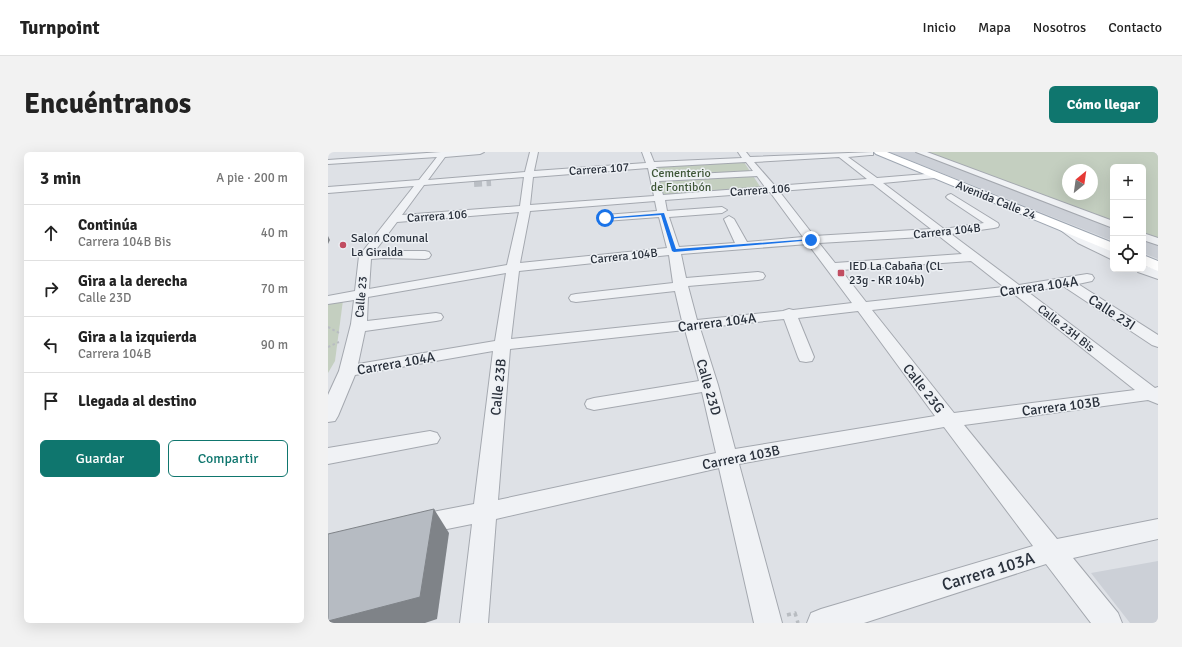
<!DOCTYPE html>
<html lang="es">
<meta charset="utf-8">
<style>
:root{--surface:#fff;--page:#f2f2f2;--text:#222;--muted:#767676;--line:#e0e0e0;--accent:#0f766e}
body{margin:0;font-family:Signika,sans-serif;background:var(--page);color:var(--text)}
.controls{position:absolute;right:12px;top:12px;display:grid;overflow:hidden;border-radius:6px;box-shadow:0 4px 16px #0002}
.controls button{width:36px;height:36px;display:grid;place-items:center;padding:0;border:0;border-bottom:1px solid var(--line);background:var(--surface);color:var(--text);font:20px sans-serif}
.compass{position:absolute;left:734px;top:12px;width:36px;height:36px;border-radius:50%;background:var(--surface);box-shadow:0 4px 16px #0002;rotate:29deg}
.stop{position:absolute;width:12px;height:12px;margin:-9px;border:3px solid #1a73e8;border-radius:50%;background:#fff}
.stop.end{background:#1a73e8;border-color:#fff;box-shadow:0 1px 4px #0008}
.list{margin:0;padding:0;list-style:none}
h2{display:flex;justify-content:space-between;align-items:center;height:52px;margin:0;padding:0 16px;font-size:17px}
h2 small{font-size:13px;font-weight:400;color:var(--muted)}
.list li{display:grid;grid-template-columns:26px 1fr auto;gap:12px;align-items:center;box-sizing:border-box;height:56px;padding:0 16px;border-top:1px solid var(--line)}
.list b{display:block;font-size:15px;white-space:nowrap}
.list p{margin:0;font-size:13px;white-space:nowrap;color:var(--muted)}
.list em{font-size:13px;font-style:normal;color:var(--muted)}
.actions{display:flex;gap:8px;padding:12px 16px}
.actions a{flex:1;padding:9px 0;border:1px solid var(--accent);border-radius:6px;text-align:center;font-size:14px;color:var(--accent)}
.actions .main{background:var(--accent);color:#fff}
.icon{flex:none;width:22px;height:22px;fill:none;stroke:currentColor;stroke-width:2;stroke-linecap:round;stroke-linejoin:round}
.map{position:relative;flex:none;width:830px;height:471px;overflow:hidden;border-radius:6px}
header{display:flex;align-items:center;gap:24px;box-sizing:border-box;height:56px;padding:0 20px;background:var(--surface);border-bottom:1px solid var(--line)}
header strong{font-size:19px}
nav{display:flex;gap:22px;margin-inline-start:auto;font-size:14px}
.intro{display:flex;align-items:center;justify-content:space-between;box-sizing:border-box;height:96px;padding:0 24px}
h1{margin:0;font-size:28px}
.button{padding:10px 18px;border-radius:6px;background:var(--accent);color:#fff;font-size:14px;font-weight:700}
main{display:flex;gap:24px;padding:0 24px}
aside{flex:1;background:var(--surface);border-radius:6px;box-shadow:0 4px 16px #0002}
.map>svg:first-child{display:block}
</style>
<header>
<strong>Turnpoint</strong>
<nav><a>Inicio</a><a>Mapa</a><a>Nosotros</a><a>Contacto</a></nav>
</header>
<div class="intro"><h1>Encuéntranos</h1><a class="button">Cómo llegar</a></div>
<main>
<aside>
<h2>3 min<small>A pie · 200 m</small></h2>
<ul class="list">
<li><svg class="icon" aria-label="ahead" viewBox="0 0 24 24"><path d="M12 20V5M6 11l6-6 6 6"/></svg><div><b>Continúa</b><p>Carrera 104B Bis</p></div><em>40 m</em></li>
<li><svg class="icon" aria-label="right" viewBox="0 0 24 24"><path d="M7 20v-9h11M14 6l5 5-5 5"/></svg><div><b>Gira a la derecha</b><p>Calle 23D</p></div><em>70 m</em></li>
<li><svg class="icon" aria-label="left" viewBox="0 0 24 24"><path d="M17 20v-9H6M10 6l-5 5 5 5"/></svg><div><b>Gira a la izquierda</b><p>Carrera 104B</p></div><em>90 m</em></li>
<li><svg class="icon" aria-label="arrive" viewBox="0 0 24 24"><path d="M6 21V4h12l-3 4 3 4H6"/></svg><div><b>Llegada al destino</b></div></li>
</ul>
<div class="actions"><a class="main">Guardar</a><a>Compartir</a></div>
</aside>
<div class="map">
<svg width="830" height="471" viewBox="0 0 830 471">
<rect width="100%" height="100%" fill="#dee1e6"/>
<g fill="#ccd0d7" fill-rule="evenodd">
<path d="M561,0h269v107l-15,-6v-86h-30v74zM740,18h24v24h-24z"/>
<polygon points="830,409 830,471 802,471 763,421"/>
</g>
<g fill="#c4cfc0" fill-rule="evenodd">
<path d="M595,0h235v87l-15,-6v-66h-30v55zM740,18h24v24h-24z"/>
<polygon points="416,10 433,36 336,44 328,15"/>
<polygon points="15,148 7,209 0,221 0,150"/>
</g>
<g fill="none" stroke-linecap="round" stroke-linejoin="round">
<polyline stroke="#babec4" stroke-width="8" stroke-dasharray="8 4.5" stroke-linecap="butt" points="146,31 163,30"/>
<defs>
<g id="minor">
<path d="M113,0h43l-4,2 -35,3 -17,23 97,-8 5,-20h8l-4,19 112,-8 -4,-11h8l4,10 88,-4 -4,-6h8l4,5 123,-5v3h-3l-22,2 29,21 61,-5 1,2 -1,2 -3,1 -52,5 61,46 40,-6 -36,-24 -2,-2 2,-2 3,-1 47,29 1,2 -1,2 -4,1 -43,6 68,51 68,-11 5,1 2,3 -2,3 -14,3 80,51v12l-6,-2 -89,-59 -35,6 127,96 3,-1v17l-10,-4 -184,25 93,114 101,-20v20l-85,19 45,55 4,10h-31l-45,-59 -182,59h-57l4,-10 10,-4 212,-63 -89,-119 -205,37 43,159h-28l-35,-155 -223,51 -8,104h-28l12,-99 -55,11 -9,-3 -3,-7 3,-7 9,-3 57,-11 19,-153 -138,24 -17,41 -3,5 -7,1v-27l11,-24 12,-47 3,-24 -26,4v-8l27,-5 4,-35 55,-70 -86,7v-6l91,-7 18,-23 -109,7v-4zM511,5l28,22 -92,7 -21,-24zM418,10l7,9 -95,5 -2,-9zM320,16l6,28 -124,9 3,-28zM429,24l8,11 -102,8 -4,-14zM196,25l-4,29 -118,9 22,-30zM545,32l58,45 -117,7 -35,-45zM442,40l33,45 -56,5 -13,-23 -5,-3 -5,3 11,24 -56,4 -10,-30 53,-4 5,-3 -5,-3 -55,4 -2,-11zM327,49l2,10 -52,4 -5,3 5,3 54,-4 8,31 -147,15 10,-52zM191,60l-12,53 -138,24 2,-30 13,-1 41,1 4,-1 2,-3 -2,-3 -4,-1h-50l22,-29zM611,84l23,18 -127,9 -16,-20zM480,92l44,59 -59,7 -4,-1 -6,2 -86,9 -9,-34 70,-6 5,-1 2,-3 -2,-3 -5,-1 -72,6 -5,-24zM341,103l4,28 -97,11 -5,1 -2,3 2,3 5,1 99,-11 7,30 -171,18 8,-68zM643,109l33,26 -138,15 -25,-32zM178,121l-11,68 -137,23 7,-33 71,-10 5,-1 2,-3 -2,-3 -5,-1 -69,8 1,-24zM686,142l121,96 -181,23 -82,-103zM530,159l77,105 -200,33 -17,-64 -18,-57 84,-9 14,38 2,4 6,1 6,-1 2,-4 -16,-39zM357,178l14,51 -105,17 -7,2 -2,4 2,4 7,2 108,-18 14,61 -218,47 12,-151z"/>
<polygon points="588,0 599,0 785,69 785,76"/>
<polygon points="735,72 739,73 758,87 785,99 785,108 750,91 731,77 730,75 731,73"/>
<polygon points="815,81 830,86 830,93 815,88"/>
<polygon points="815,113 830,118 830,127 810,120 809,117 815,117"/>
<polygon points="102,279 109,281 112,286 109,291 0,312 0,296"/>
</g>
<g id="major">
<polygon points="546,0 559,0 785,91 785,100 548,2"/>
<polygon points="815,103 830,109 830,119 815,113"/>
</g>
</defs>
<use href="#minor" stroke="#a4a8af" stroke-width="2"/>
<use href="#major" stroke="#9ea6b1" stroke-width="2"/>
<g stroke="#b8bcc1" stroke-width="2" stroke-dasharray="2.5 2.5" stroke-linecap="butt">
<polyline points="0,175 13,182"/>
<polyline points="0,195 11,190"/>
</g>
<polyline stroke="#b8bcc1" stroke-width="3.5" stroke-dasharray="4 4" stroke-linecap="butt" points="459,463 467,461 470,471"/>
<use href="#minor" fill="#f0f2f5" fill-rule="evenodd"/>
<use href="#major" fill="#fff" fill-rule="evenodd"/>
</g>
<g fill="#7f8388">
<polygon points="0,84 2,88 0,92"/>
<polygon points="106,357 121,381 109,467 97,471 0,471 0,469"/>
</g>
<polygon fill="#b6bbc2" stroke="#7f8388" points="106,357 92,445 0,469 0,382"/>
<polygon fill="#1a73e8" points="336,61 348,97 483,87 485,88 346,100 344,99 333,63 277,67 275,66"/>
<g fill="#c14d61" stroke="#edf0f4" stroke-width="1.5">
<circle cx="15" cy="93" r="4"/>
<rect x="509" y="117" width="8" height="8" rx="2"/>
</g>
<g text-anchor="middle" stroke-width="3" stroke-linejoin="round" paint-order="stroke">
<g font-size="12" fill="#29303b" stroke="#edf0f4">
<text transform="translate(271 17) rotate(-4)" y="4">Carrera 107</text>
<text transform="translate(432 38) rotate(-4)" y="4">Carrera 106</text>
<text transform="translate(668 48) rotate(22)" y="4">Avenida Calle 24</text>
<text transform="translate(109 64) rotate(-4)" y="4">Carrera 106</text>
<text transform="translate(619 79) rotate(-6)" y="4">Carrera 104B</text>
<text transform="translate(296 104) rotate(-6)" y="4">Carrera 104B</text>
<text transform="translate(33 145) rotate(-85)" y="4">Calle 23</text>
<text transform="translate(738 176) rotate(38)" y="4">Calle 23H Bis</text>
</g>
<g font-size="12" fill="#3e5637" stroke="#edf0f4">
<text x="353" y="25">Cementerio<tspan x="353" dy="14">de Fontibón</tspan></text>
</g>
<g font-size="12" fill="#29303b" stroke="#edf0f4" text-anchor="start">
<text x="23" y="90">Salon Comunal<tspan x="23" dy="14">La Giralda</tspan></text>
<text x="521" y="118">IED La Cabaña (CL<tspan x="521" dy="14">23g - KR 104b)</tspan></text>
</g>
<g font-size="14" fill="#29303b" stroke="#edf0f4">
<text transform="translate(711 134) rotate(-8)" y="5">Carrera 104A</text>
<text transform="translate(784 160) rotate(33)" y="5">Calle 23I</text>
<text transform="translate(389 170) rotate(-7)" y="5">Carrera 104A</text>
<text transform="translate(68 211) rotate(-10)" y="5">Carrera 104A</text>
<text transform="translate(170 235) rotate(-84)" y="5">Calle 23B</text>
<text transform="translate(381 235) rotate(74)" y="5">Calle 23D</text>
<text transform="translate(596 236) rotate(52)" y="5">Calle 23G</text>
<text transform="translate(733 254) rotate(-7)" y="5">Carrera 103B</text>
<text transform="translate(413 305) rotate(-11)" y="5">Carrera 103B</text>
</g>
<g font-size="17" fill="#29303b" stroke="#edf0f4">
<text transform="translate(660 419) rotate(-17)" y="6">Carrera 103A</text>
</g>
</g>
</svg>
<div class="controls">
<button>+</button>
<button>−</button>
<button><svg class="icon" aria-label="locate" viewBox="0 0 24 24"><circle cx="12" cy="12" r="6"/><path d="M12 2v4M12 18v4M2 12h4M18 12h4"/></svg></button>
</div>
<svg class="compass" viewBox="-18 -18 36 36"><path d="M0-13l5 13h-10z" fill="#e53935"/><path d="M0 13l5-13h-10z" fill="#767676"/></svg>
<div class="stop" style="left:277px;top:66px"></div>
<div class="stop end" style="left:483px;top:88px"></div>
</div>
</main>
